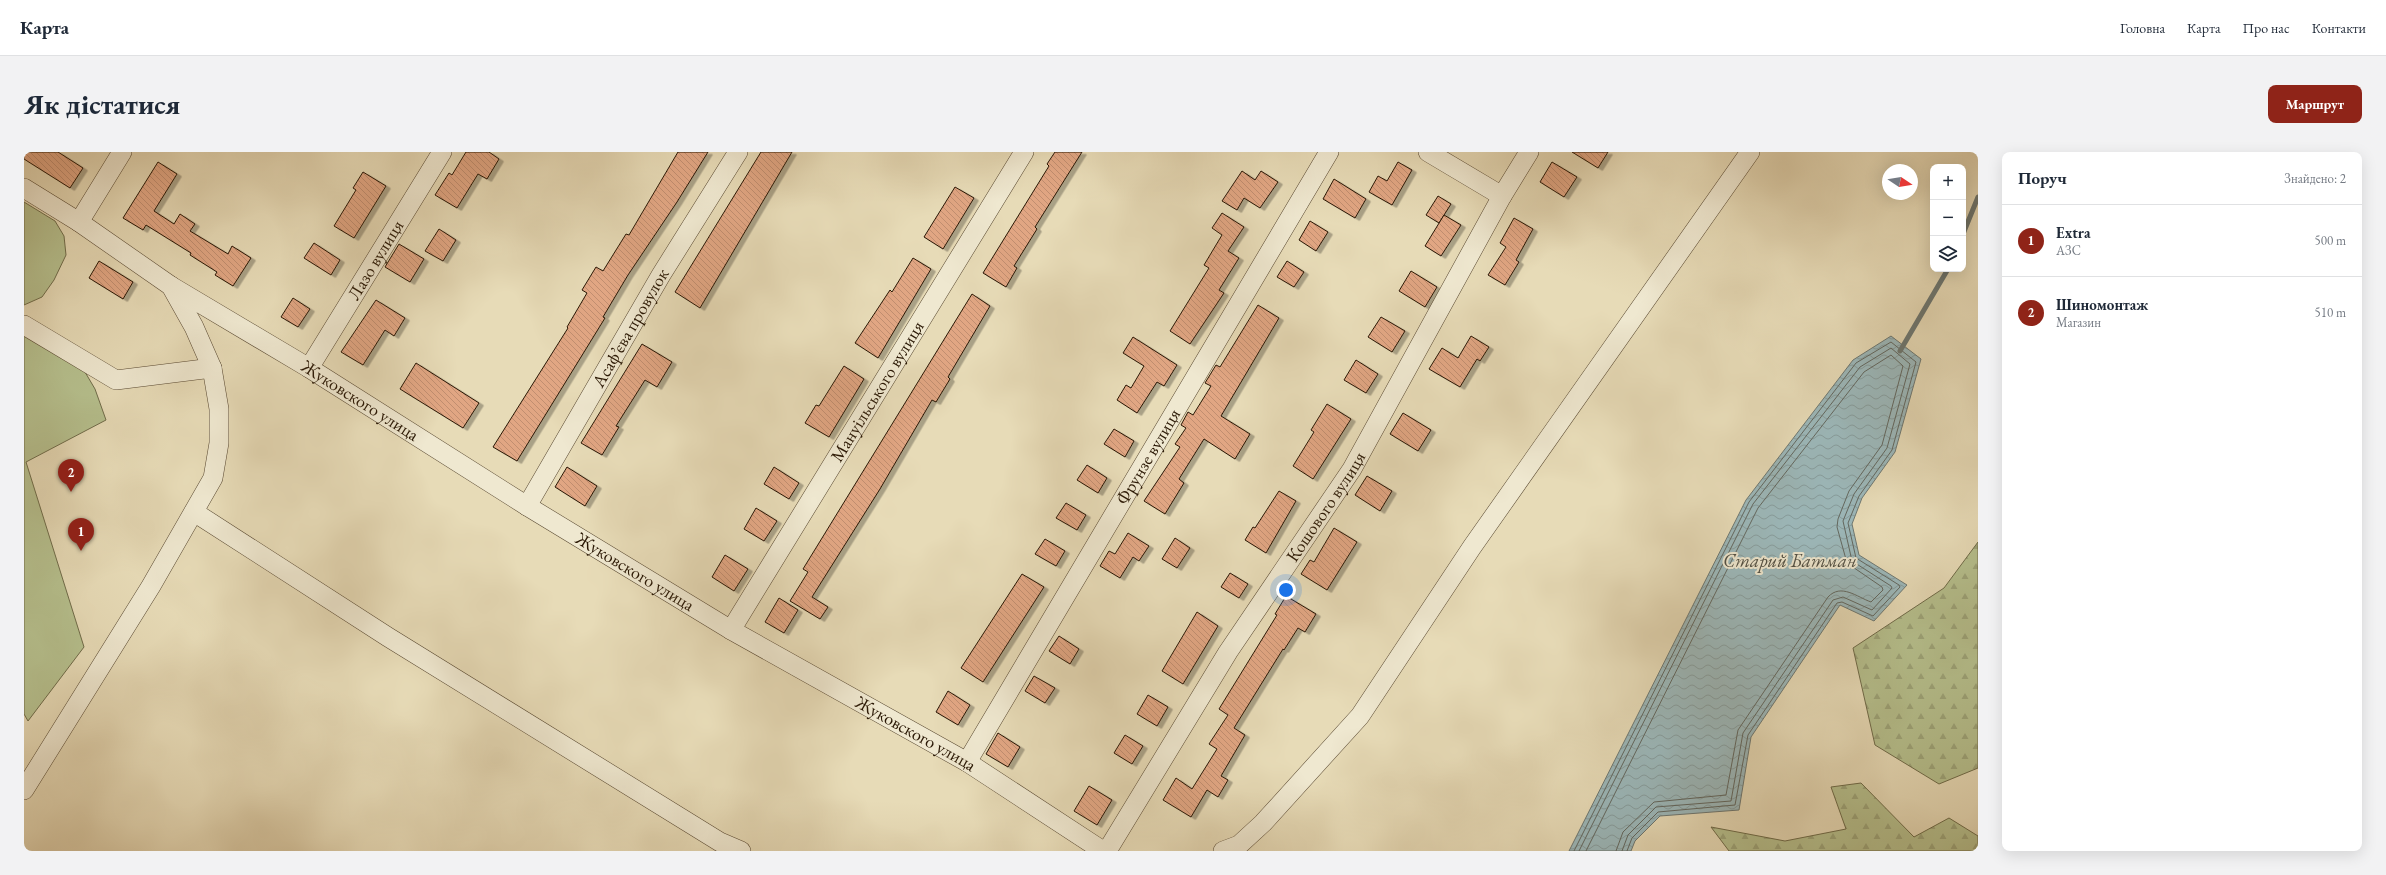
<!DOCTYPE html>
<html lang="uk">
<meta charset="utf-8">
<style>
:root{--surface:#fff;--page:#f2f2f3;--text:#1f2937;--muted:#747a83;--line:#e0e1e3;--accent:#8f2418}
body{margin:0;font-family:"EB Garamond",serif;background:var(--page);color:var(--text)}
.controls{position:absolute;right:12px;top:12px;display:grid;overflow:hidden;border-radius:8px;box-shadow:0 4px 16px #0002}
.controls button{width:36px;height:36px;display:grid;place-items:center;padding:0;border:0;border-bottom:1px solid var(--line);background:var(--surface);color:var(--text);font:20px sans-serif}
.compass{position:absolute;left:1858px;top:12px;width:36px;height:36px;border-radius:50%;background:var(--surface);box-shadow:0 4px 16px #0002;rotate:102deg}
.you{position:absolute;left:1262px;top:438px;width:14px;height:14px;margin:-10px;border:3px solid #fff;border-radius:50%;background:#1a73e8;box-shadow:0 0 0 6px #1a73e833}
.badge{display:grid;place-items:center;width:26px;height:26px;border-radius:50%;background:var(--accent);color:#fff;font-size:13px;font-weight:700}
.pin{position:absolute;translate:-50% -33px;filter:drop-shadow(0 1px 2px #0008)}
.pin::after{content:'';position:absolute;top:21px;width:14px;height:12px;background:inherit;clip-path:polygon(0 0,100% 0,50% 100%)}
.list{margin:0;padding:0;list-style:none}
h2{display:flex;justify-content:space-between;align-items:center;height:52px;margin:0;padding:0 16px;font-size:17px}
h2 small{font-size:13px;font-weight:400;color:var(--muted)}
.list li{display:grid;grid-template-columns:26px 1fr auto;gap:12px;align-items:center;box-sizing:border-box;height:72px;padding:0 16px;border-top:1px solid var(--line)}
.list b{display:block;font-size:15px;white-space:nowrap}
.list p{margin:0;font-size:13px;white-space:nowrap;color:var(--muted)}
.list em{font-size:13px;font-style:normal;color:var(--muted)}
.icon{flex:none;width:22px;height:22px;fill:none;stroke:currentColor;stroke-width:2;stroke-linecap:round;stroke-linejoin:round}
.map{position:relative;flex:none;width:1954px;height:699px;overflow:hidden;border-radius:8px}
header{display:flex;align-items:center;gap:24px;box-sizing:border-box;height:56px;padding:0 20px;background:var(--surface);border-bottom:1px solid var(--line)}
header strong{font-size:19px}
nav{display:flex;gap:22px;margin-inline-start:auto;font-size:14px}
.intro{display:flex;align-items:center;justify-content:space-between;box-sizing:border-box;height:96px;padding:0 24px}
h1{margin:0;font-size:28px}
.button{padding:10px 18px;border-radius:8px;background:var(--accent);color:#fff;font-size:14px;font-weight:700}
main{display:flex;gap:24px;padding:0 24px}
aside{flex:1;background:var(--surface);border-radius:8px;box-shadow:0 4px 16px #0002}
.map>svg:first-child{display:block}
</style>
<header>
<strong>Карта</strong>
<nav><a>Головна</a><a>Карта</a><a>Про нас</a><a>Контакти</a></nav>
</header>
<div class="intro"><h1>Як дістатися</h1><a class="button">Маршрут</a></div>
<main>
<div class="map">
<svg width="1954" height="699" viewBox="0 0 1954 699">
<defs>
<pattern id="forest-firs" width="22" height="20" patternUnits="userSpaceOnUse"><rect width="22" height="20" fill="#b6c08e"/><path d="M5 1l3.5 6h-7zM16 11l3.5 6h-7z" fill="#9da479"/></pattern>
<pattern id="water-waves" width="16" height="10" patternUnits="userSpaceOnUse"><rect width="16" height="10" fill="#9cb8ba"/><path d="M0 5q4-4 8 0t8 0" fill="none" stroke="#879d9e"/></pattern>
<pattern id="building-back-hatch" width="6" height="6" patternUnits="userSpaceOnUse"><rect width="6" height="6" fill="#e1a683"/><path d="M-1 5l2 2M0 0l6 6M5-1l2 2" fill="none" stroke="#c18e70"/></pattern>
<filter id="shadow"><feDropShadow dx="4.5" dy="2.5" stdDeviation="0" flood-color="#0004"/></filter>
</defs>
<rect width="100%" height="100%" fill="#e7dbb7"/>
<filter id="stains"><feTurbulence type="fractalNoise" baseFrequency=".005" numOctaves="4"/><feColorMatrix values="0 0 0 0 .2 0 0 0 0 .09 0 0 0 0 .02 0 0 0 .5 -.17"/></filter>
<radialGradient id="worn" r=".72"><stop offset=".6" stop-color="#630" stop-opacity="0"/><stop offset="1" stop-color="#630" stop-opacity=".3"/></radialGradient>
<g fill="#b6c08e" stroke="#706c4a">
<polygon points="0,50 31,69 40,84 42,103 30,128 18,145 0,153"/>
<polygon points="0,182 61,220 71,237 82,268 2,310 60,495 4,569 0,562"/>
</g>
<g fill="url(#forest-firs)" stroke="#706c4a">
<polygon points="1954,390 1954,616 1915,632 1851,593 1829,496 1920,436"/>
<polygon points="1837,631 1890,685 1925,666 1954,684 1954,699 1705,699 1687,675 1761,689 1822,677 1807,635"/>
</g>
<polygon fill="url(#water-waves)" stroke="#6e7872" points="1867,184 1897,207 1871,300 1838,346 1828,372 1835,403 1883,433 1850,469 1816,453 1727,585 1715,658 1636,664 1611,689 1607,699 1545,699 1722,348 1829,208"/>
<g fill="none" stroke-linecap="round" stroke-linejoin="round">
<g stroke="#636860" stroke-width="1">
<polyline points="1550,699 1725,350 1832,211 1867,190 1892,210 1868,298 1835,344 1824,371 1832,406 1875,433 1876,435 1849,464 1818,450 1813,451 1724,583 1711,653 1634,660 1608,686 1603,699"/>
<polyline points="1555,699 1729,352 1836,215 1867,196 1886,212 1863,296 1830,342 1819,369 1828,409 1867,434 1868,436 1848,458 1819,445 1809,448 1719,581 1707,649 1632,655 1604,683 1598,699"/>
<path d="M1562,699l172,-343 106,-136 27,-17 12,11 -21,79 -33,46 -11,28 -1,8 10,36 35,24 1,3 -12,12c-14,-5 -30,-19 -43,-5l-90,133 -12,65 -72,7 -31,30 -7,19"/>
</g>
<g stroke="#6e7872" stroke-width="5">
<polyline points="1939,82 1954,45"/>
<polyline points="1876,199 1924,117"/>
</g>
</g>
<g fill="url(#building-back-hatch)" stroke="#2a1805" filter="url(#shadow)">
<polygon points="0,0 34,0 59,16 46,36 0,7"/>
<polygon points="442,0 465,0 475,7 463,27 454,22 433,56 411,43 425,21 428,23"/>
<polygon points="654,0 684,0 653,50 604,123 579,165 581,166 493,309 469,295 544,176 543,175 563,141 558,138 572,115 579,119 602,82 605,83"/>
<polygon points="737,0 768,0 676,156 651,140"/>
<polygon points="1031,0 1058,0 1011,75 1013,77 990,114 993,116 982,135 959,121 1025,14 1023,12"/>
<polygon points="1548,0 1584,0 1574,16"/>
<polygon points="134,10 153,22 130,59 150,72 156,62 171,72 166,79 204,102 208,94 227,106 209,134 191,123 193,120 166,103 167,101 122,73 119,78 99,66"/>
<polygon points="1374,10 1388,18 1368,53 1345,40 1354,24 1363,29"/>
<polygon points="1528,10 1553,25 1540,45 1516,30"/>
<polygon points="1218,19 1231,28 1237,19 1254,30 1236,56 1220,46 1213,58 1198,49"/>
<polygon points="339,20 362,34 330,86 310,74 332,38 329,36"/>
<polygon points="1310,27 1342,47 1331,66 1299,47"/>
<polygon points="931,35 950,46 919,97 900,85"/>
<polygon points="1414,44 1427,52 1415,71 1402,63"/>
<polygon points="1198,61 1220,75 1204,99 1215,106 1195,138 1200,141 1166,192 1146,179 1185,116 1180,113 1198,83 1188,76"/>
<polygon points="1420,63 1437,73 1417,104 1401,94"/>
<polygon points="1490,66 1509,77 1492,108 1495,110 1481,133 1464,123 1482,95 1476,91"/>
<polygon points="1286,69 1304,80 1292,99 1275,88"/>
<polygon points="415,77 432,88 419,109 401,99"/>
<polygon points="290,91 316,108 307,123 280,106"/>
<polygon points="375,92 400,107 386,130 361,115"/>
<polygon points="889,106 907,117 854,206 831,191 866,138 868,140"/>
<polygon points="75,109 109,130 99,147 65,126"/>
<polygon points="1263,109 1280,120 1270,135 1253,125"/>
<polygon points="1387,119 1413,135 1401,155 1375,139"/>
<polygon points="948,142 966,154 924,225 926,227 912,250 908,248 856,337 788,445 804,455 796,467 766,449 784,420 779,417"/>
<polygon points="269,146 286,157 274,175 257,165"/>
<polygon points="352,148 381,166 370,184 361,178 339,213 317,200"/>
<polygon points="1234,153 1255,166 1197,264 1226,282 1211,307 1180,287 1155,327 1160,331 1141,362 1120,349 1156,295 1151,292 1162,276 1157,273 1164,260 1169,263 1187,234 1181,231 1192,213 1196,215"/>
<polygon points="1357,165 1381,179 1368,200 1344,185"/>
<polygon points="1447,184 1465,195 1456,209 1453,207 1436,235 1405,217 1418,196 1434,206"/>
<polygon points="1109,185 1153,213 1140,234 1133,230 1113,261 1093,248 1102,233 1107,236 1120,214 1099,201"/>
<polygon points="618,192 648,210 633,235 621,228 592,274 595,275 578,303 557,291"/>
<polygon points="1332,208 1354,222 1342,241 1320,228"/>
<polygon points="392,211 455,251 439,276 376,237"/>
<polygon points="820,214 840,227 805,285 781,271 792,253 795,254"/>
<polygon points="1303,252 1327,267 1289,327 1269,314 1290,280 1287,278"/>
<polygon points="1379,261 1407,278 1394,299 1366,282"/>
<polygon points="1090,277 1110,289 1101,305 1080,292"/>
<polygon points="1063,313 1083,326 1074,341 1053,328"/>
<polygon points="543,315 573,334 561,354 531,335"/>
<polygon points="750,315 775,331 765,347 740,332"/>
<polygon points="1343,324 1368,339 1356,359 1331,343"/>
<polygon points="1255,339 1272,349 1242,401 1221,388 1229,375 1231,376"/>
<polygon points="1042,351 1062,363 1053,378 1032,366"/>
<polygon points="732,356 753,369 740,389 720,377"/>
<polygon points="1310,376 1333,390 1303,438 1277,422 1286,408 1290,410"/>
<polygon points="1104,381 1125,394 1115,409 1109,405 1096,426 1076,414 1085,399 1091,402"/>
<polygon points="1151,386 1166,396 1153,416 1138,407"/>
<polygon points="1021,387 1041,399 1032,414 1011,402"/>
<polygon points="701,403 724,417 710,439 688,425"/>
<polygon points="1206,421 1224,432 1215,446 1197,435"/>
<polygon points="998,422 1020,435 959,530 937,516"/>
<polygon points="1262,444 1292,462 1281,480 1274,476 1260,498 1259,497 1210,576 1221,583 1197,624 1204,628 1194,645 1183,638 1167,665 1139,648 1152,626 1168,637 1193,597 1185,592 1204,563 1195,557 1253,463 1251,462"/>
<polygon points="755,446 774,458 760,481 741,470"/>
<polygon points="1173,460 1194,474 1159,532 1138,519"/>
<polygon points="1035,484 1055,497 1046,512 1025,499"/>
<polygon points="1010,524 1031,536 1021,551 1001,539"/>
<polygon points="924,539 946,553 934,573 912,560"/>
<polygon points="1124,543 1144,555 1133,574 1113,562"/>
<polygon points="974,581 996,595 984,615 962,602"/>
<polygon points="1101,583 1119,594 1108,612 1090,601"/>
<polygon points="1065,634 1088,648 1073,673 1050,659"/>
</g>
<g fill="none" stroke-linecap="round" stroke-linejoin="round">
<defs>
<g id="minor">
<polyline points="1404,0 1478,44"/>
<polyline points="0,36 55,70 147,134 170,175 188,216 195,257 195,291 189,326 127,434 0,638"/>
<polyline points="55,70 98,0"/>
<path id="s1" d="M147,134l138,82 218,138 204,124 236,132 136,89"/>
<polyline points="0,173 92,228 188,216"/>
<path id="s2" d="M285,216l133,-216"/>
<path id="s3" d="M503,354l134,-231 77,-123"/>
<polyline points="170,360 364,485 696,690 717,699"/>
<path id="s4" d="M707,478l293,-478"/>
<path id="s5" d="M943,610l362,-610"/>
<path id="s6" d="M1083,699l121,-199 124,-183 150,-273 27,-44"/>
<polyline points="1199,699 1215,693 1239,671 1336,564 1448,395 1726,0"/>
</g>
</defs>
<use href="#minor" stroke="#594932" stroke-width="20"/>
<use href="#minor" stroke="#efe8d0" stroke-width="19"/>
</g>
<g text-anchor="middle" stroke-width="4" stroke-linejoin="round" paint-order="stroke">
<g font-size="18" fill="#2a1805" stroke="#efe8d0">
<text dy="6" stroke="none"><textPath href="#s2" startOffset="127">Лазо вулиця</textPath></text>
<text dy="6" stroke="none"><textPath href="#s3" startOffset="206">Асаф’єва провулок</textPath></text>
<text dy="6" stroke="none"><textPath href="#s4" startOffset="280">Мануільського вулиця</textPath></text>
<text dy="6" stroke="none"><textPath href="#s1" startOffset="221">Жуковского улица</textPath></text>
<text dy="6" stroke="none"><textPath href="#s5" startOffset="355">Фрунзе вулиця</textPath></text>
<text dy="6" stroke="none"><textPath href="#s6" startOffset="408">Кошового вулиця</textPath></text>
<text dy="6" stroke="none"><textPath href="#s1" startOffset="545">Жуковского улица</textPath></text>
<text dy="6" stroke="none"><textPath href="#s1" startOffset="869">Жуковского улица</textPath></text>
</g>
<g font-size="19" font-style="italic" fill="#525044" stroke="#efe8d0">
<text x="1766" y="415">Старий Батман</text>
</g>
</g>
<rect width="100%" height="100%" filter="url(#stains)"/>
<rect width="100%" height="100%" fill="url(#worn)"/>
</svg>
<div class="controls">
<button>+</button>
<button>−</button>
<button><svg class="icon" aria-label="layers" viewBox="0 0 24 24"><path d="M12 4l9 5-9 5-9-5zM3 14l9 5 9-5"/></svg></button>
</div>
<svg class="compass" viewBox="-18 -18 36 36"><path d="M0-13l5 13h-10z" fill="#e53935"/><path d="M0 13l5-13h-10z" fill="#747a83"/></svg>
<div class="you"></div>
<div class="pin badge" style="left:57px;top:399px">1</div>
<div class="pin badge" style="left:47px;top:340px">2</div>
</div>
<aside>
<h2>Поруч<small>Знайдено: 2</small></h2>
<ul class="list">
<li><span class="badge">1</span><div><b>Extra</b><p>АЗС</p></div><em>500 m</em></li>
<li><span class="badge">2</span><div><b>Шиномонтаж</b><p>Магазин</p></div><em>510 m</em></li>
</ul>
</aside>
</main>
